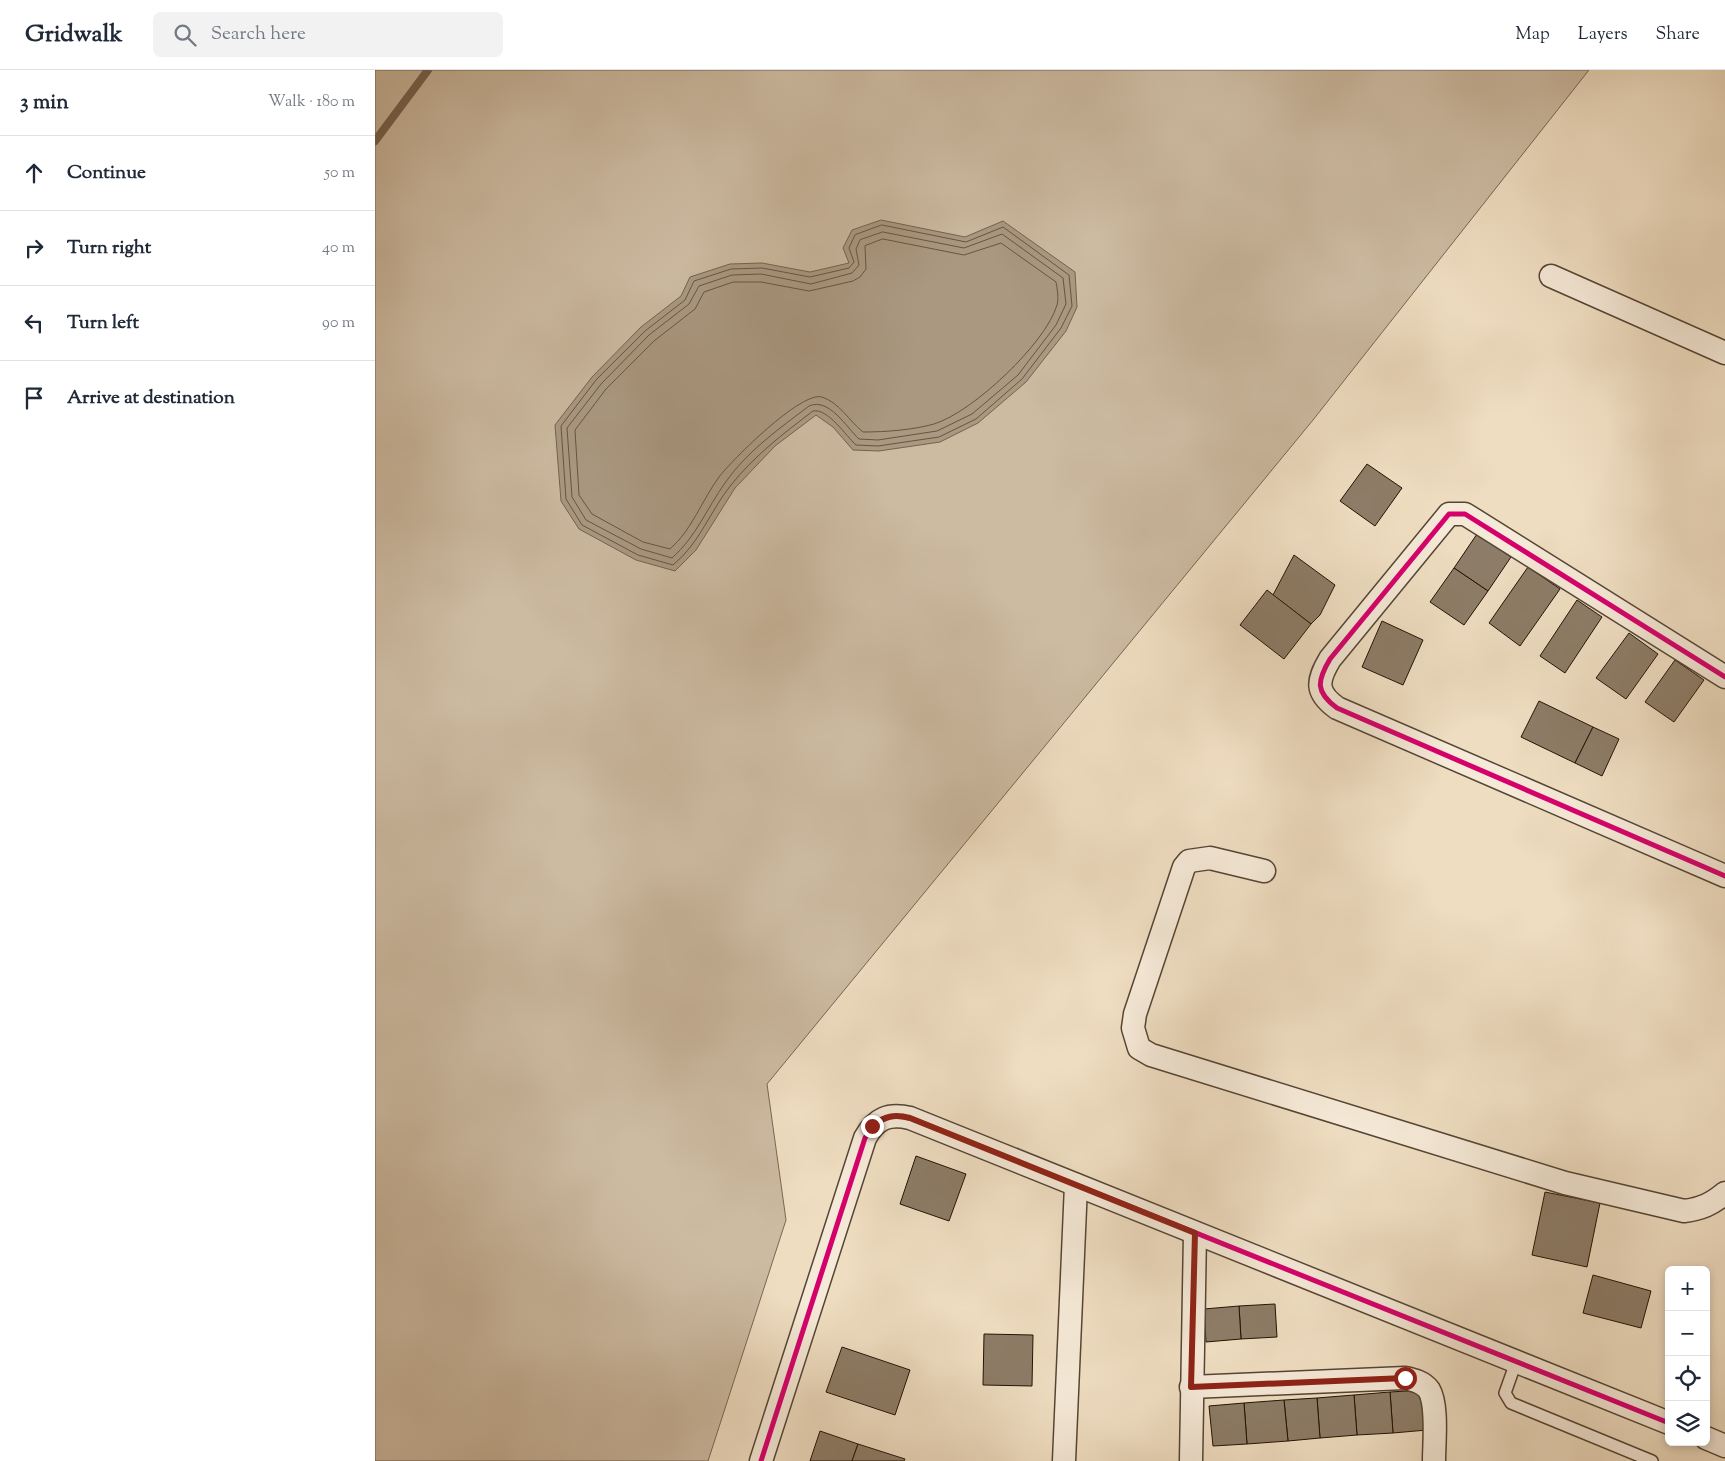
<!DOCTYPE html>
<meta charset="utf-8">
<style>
:root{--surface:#fff;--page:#f2f2f3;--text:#1f2937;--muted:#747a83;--line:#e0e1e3}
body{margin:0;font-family:"Sorts Mill Goudy",serif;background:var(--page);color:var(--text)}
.controls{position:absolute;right:15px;bottom:15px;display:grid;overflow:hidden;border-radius:8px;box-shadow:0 2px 8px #0003}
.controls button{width:45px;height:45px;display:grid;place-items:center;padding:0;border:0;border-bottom:1px solid var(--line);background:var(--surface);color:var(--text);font:25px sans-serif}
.stop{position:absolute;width:15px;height:15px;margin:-11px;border:4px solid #8f2418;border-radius:50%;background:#fff}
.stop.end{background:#8f2418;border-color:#fff;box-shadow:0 1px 5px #0008}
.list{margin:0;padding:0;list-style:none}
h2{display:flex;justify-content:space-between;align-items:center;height:65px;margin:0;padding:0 20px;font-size:21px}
h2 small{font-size:16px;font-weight:400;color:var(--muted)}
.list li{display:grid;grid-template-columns:32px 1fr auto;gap:15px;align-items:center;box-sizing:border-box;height:75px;padding:0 20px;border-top:1px solid var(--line)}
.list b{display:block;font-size:19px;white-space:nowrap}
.list em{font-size:16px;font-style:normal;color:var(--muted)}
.icon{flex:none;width:28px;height:28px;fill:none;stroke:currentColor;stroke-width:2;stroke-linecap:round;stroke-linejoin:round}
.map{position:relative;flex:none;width:1350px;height:1391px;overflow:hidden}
header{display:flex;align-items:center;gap:30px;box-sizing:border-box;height:70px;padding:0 25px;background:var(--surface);border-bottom:1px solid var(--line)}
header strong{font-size:24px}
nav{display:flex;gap:28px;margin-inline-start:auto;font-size:18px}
.search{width:350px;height:45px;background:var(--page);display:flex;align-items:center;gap:12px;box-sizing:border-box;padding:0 18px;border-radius:8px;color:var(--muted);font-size:19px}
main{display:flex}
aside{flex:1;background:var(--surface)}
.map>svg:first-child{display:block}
</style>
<header>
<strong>Gridwalk</strong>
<div class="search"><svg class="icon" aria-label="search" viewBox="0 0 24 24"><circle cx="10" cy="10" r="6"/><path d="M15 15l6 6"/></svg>Search here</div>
<nav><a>Map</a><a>Layers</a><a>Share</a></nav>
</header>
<main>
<aside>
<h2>3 min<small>Walk · 180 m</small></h2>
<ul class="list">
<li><svg class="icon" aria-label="ahead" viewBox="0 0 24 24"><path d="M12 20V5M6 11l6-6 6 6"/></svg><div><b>Continue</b></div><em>50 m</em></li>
<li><svg class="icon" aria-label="right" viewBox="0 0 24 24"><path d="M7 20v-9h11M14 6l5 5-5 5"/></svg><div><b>Turn right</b></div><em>40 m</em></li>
<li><svg class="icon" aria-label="left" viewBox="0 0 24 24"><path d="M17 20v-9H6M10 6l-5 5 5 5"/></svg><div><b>Turn left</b></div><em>90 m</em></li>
<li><svg class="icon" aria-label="arrive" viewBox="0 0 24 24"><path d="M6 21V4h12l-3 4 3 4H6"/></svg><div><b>Arrive at destination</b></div></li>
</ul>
</aside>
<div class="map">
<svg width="1350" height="1391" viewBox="0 0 1350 1391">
<rect width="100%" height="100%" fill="#efddc1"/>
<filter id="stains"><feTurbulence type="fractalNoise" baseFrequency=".004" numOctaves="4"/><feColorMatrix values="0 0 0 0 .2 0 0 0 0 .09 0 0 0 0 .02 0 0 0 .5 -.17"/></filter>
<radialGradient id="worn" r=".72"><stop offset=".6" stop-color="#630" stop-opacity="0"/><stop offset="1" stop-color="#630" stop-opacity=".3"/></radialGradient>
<polygon fill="#ccbaa1" stroke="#786653" points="0,0 1214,0 938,350 392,1014 411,1150 333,1391 0,1391"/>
<polygon fill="#aa9881" stroke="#74624f" points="506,150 590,167 628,151 700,202 702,237 691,261 651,312 603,353 565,372 504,381 478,380 458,357 441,345 400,376 360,418 321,480 300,501 261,490 204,459 186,431 180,355 217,307 266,257 306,226 315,207 355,194 387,193 435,202 474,193 468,178 477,160"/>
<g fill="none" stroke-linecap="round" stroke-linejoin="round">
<g stroke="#665543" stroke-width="1">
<path d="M507,155l84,17 37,-15 66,48 3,31 -11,22 -39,51 -46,40 -37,18 -61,9 -22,-1c-10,-9 -28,-37 -43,-34 -29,22 -59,45 -82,74 -21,26 -31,58 -58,80l-35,-10 -56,-30 -16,-26 -5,-73 35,-46 49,-49 40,-31 9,-19 37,-12 31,-1 48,9 39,-9 5,-6 -5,-14 6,-13z"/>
<path d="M508,162l81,16 38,-14 61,44 3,26 -10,21 -38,50 -46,39 -35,17 -59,9 -19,-1c-12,-11 -30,-42 -50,-33 -29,22 -63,46 -84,77 -18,25 -29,54 -53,75l-31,-9 -55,-29 -14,-23 -5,-69 34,-44 48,-49 40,-31 10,-18 33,-11 29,-1 50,10 41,-11 7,-8 -3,-16 4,-9z"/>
<path d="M508,169l81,16 37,-12 55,39c1,6 3,16 1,23 -11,38 -84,107 -123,119 -21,6 -49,8 -71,8 -14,-11 -23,-29 -41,-35 -21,-6 -89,62 -103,80 -17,23 -27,53 -49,72l-27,-7 -51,-28 -13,-19 -4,-65 31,-41 48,-48 41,-32 9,-17 29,-10h28l48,9 44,-10 7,-4 6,-8 -1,-23z"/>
</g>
<polyline stroke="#74624f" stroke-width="8" points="0,71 53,0"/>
</g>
<g fill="#8d7c67" stroke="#231205">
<polygon points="992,394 1027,418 1000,456 965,431"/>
<polygon points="1102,464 1136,487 1113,521 1079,498"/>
<polygon points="919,485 960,515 945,545 936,554 898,525"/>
<polygon points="1153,497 1185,519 1145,576 1114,553"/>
<polygon points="1079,498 1113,521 1089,555 1055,532"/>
<polygon points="892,520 936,554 909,589 865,555"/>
<polygon points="1202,530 1227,547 1190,603 1165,586"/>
<polygon points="1007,551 1048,570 1028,615 987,597"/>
<polygon points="1254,563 1283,584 1251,629 1221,608"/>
<polygon points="1300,590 1329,610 1299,652 1270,632"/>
<polygon points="1164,631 1218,657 1200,693 1146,667"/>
<polygon points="1218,657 1244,669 1227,706 1200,693"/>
<polygon points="541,1086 591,1104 574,1151 525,1134"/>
<polygon points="1170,1122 1225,1133 1212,1197 1157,1185"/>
<polygon points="1218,1205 1276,1221 1266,1258 1208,1243"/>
<polygon points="900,1234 902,1267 866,1269 864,1236"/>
<polygon points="864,1236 866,1269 831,1272 829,1239"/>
<polygon points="609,1264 658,1265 657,1316 608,1315"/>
<polygon points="467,1277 535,1300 520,1345 451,1322"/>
<polygon points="1049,1320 1052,1360 1018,1363 1015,1322"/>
<polygon points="1015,1322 1018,1363 982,1365 979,1325"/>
<polygon points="979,1325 982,1365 945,1368 942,1328"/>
<polygon points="942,1328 945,1368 913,1371 909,1330"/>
<polygon points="909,1330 913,1371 872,1374 869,1333"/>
<polygon points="869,1333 872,1374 838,1376 834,1336"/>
<polygon points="445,1361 483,1374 477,1391 435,1391"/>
<polygon points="483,1374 530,1389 529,1391 477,1391"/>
</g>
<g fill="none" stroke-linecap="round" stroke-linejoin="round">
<defs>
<polyline id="service" points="1141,1292 1130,1323 1136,1333 1277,1391"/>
<g id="minor">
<polyline points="1176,206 1350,283"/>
<path d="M1350,607l-260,-163h-16l-119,145c-13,22 -15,33 7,49l388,168"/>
<path d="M889,801l-54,-13 -21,3 -5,6 -49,147 -2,14 6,20 12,7 414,128 119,28c17,-2 28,-7 41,-18"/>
<path d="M816,1317l214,-9c9,2 18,4 24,12 9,15 5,53 5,71"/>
<polyline points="1331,1368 1350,1376"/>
<path d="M386,1391l104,-323c11,-20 24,-25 45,-20l759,305"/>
<polyline points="689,1391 701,1115"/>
<polyline points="816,1391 820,1163"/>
</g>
</defs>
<use href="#service" stroke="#564534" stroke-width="14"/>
<use href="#minor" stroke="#564534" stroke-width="25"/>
<use href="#service" stroke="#f5e9d7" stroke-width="11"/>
<use href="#minor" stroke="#f5e9d7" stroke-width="22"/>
<defs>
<g id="cycleway">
<path d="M1350,607l-260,-163h-16l-119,145c-13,22 -15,33 7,49l388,168"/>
<path d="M386,1391l104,-323c11,-20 24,-25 45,-20l759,305"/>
</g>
</defs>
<use href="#cycleway" stroke="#f5e9d7" stroke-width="8"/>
<use href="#cycleway" stroke="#d6006c" stroke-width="5"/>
</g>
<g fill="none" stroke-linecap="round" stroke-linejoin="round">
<path stroke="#8f2418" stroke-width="6" d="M497,1056c13,-10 22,-12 38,-8l285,115 -4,154 214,-9"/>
</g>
<rect width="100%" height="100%" filter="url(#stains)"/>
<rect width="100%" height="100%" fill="url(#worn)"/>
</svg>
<div class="controls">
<button>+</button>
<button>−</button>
<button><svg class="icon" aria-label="locate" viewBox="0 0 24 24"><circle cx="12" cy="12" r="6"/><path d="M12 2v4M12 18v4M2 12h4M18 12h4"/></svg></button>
<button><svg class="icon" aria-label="layers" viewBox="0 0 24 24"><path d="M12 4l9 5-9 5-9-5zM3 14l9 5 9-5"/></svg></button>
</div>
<div class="stop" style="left:1030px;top:1308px"></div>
<div class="stop end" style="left:497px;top:1056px"></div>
</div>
</main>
